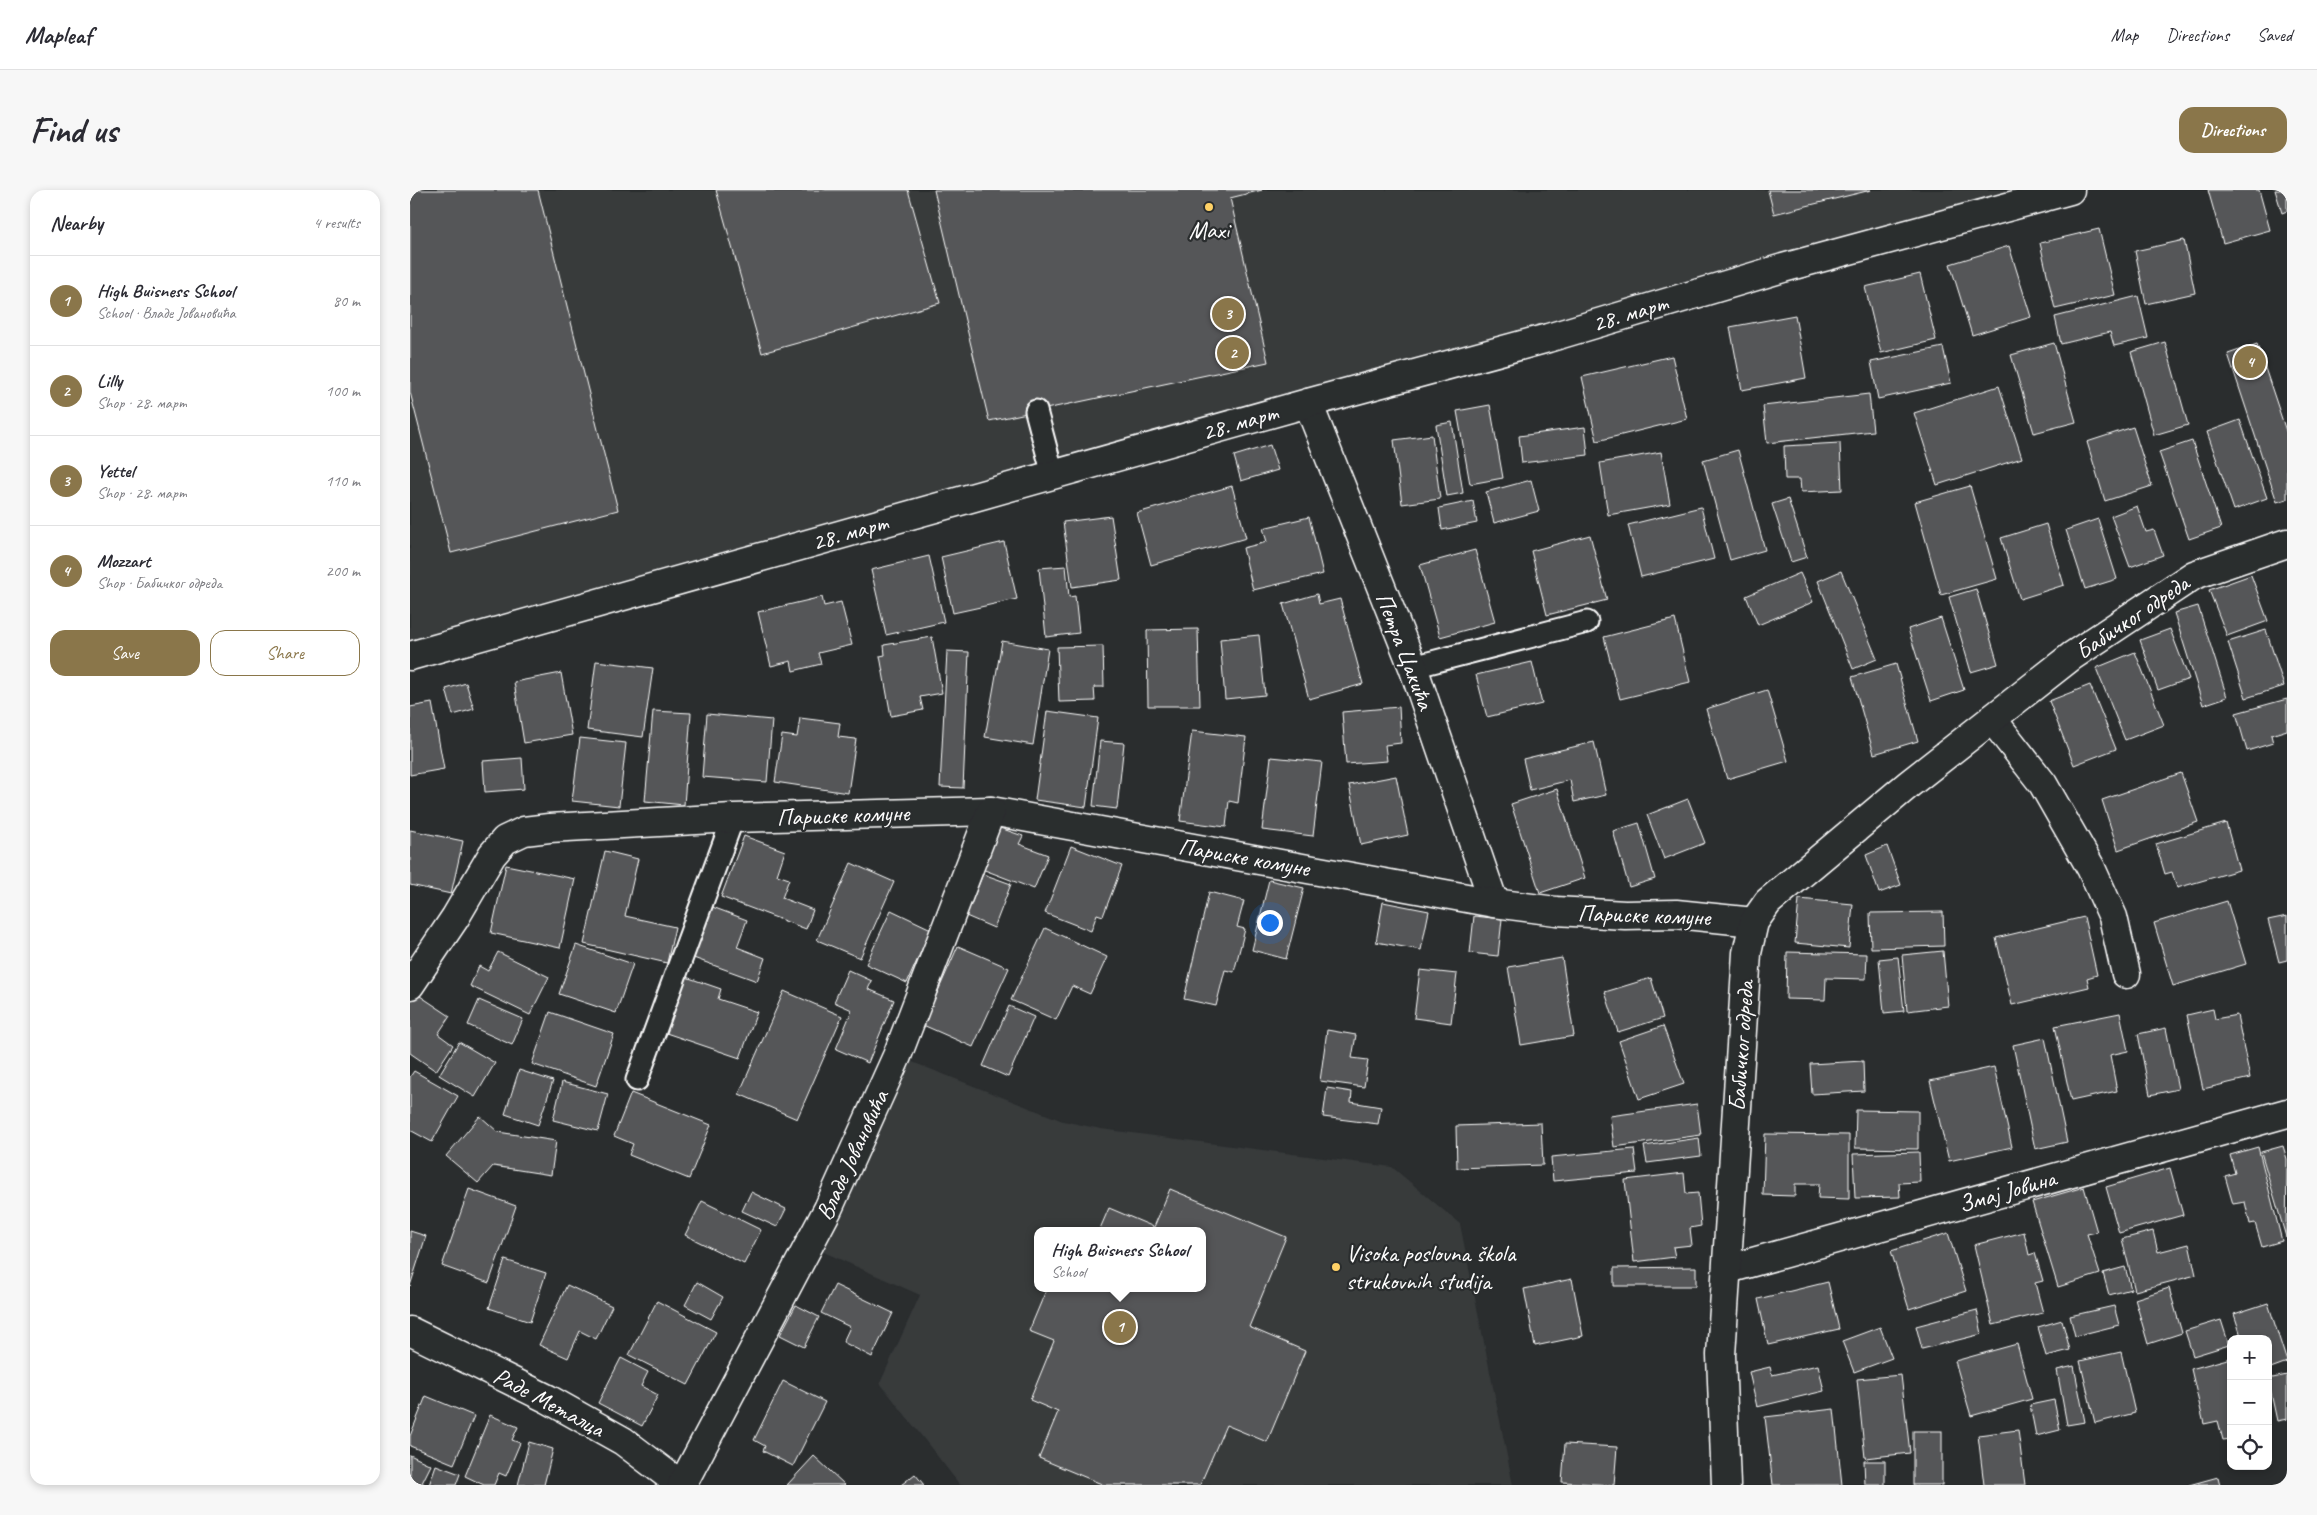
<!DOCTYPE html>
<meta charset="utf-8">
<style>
:root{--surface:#fff;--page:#f7f7f7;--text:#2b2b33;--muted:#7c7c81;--line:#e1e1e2;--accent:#8a764a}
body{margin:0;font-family:Caveat,sans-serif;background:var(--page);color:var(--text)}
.controls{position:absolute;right:15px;bottom:15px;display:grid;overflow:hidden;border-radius:10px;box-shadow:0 2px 8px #0003}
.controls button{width:45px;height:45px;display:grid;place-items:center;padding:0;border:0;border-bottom:1px solid var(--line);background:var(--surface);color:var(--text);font:25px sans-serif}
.you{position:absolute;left:859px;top:732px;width:18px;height:18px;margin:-12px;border:4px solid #fff;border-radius:50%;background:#1a73e8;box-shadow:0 0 0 8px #1a73e833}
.badge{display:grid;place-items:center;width:32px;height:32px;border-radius:50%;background:var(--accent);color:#fff;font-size:16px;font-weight:700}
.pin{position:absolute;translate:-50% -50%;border:2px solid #fff;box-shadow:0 1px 5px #0006}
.popup{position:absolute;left:624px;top:1037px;width:172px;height:65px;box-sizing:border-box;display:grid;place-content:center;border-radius:10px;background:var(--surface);filter:drop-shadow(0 1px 4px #0005);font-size:16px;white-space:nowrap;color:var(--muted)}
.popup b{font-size:19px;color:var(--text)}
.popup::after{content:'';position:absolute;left:50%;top:100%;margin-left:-10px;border:10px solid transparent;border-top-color:var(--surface)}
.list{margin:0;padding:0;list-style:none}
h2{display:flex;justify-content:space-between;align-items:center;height:65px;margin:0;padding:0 20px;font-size:21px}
h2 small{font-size:16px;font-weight:400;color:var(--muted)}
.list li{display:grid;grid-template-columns:32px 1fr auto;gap:15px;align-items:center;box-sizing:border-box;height:90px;padding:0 20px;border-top:1px solid var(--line)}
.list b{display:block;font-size:19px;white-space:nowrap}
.list p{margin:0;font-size:16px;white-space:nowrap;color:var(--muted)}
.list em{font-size:16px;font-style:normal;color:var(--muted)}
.actions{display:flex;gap:10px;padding:15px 20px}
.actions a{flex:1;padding:11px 0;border:1px solid var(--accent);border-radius:15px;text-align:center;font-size:18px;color:var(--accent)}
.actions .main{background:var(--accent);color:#fff}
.icon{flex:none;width:28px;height:28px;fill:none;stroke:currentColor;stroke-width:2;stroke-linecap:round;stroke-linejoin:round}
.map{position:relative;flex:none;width:1877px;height:1295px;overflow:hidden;border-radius:15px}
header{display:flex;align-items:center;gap:30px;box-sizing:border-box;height:70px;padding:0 25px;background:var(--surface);border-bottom:1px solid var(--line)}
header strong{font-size:24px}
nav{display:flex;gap:28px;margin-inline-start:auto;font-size:18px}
.intro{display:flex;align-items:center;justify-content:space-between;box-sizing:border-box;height:120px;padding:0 30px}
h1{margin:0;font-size:35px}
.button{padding:12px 22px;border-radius:15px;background:var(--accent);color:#fff;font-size:18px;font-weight:700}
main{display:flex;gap:30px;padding:0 30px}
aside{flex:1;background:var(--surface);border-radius:15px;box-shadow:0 2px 8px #0003}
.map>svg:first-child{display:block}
</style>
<header>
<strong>Mapleaf</strong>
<nav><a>Map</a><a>Directions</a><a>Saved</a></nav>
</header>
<div class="intro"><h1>Find us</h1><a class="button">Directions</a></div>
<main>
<aside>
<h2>Nearby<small>4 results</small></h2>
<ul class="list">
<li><span class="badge">1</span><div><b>High Buisness School</b><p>School · Владе Јовановића</p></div><em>80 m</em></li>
<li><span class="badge">2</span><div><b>Lilly</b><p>Shop · 28. март</p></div><em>100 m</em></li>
<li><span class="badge">3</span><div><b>Yettel</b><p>Shop · 28. март</p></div><em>110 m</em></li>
<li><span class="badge">4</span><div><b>Mozzart</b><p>Shop · Бабичког одреда</p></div><em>200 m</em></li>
</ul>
<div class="actions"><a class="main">Save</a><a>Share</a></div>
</aside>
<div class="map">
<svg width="1877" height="1295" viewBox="0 0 1877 1295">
<rect width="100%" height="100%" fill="#2a2d2e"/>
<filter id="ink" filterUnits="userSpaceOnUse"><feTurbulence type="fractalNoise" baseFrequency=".02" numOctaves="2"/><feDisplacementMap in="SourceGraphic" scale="10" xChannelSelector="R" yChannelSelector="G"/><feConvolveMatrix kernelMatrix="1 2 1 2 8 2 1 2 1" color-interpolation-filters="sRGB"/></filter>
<g filter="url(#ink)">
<g fill="#373a3b" fill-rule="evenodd">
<polygon points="0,0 1660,0 0,466"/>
<path d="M487,866l166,65 38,8 291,38 68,57 53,261h-553l-80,-102 40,-88 -110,-49zM628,1041h164v57h-164z"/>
</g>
<g fill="#555758" stroke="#fff">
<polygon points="0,0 128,0 208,320 41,363 0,202"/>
<polygon points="306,0 498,0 530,113 352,163"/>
<polygon points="524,0 852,0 820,8 858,172 579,231"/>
<polygon points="1358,0 1461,0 1364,24"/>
<polygon points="1798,0 1849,0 1860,40 1813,53"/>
<polygon points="1865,0 1877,0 1877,21 1872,23"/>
<polygon points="1689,39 1705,105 1645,119 1630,53"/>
<polygon points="1774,50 1785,103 1736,114 1725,61"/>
<polygon points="1599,56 1621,127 1562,145 1540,74"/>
<polygon points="1510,84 1526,150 1471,163 1455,97"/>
<polygon points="1728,106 1738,148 1704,156 1700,142 1651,154 1645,127"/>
<polygon points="1385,125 1396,188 1332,200 1320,137"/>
<polygon points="1755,152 1778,235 1744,245 1721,162"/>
<polygon points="1644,153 1666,232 1624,243 1601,165"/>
<polygon points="1847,154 1877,244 1877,309 1867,312 1818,164"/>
<polygon points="1533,157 1541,193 1468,209 1461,172"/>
<polygon points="1262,166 1277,229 1187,251 1172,187"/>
<polygon points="1589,196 1612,268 1527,295 1504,223"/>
<polygon points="1459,204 1463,241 1357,253 1353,216"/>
<polygon points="1080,215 1093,288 1060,294 1047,221"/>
<polygon points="1830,230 1857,308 1824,320 1797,242"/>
<polygon points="1042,232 1053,303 1037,306 1026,235"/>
<polygon points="1175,237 1178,265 1112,273 1109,246"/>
<polygon points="1723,237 1742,296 1695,311 1677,252"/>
<polygon points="1022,245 1030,309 992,314 984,250"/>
<polygon points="1782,251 1811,338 1779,349 1749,262"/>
<polygon points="1430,253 1432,300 1391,302 1390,289 1375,289 1374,256"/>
<polygon points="860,255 868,280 831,291 824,266"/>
<polygon points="1328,260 1355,360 1320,370 1293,270"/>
<polygon points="1251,262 1260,314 1198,325 1190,273"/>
<polygon points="1121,290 1129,321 1084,333 1076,302"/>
<polygon points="822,296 836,348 741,375 727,323"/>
<polygon points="1560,296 1587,389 1531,405 1505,312"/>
<polygon points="1378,309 1397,367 1381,372 1362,314"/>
<polygon points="1063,311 1067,333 1032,340 1029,318"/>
<polygon points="1727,316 1736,342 1744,340 1753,365 1720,377 1701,326"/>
<polygon points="1291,317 1304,369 1231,387 1218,335"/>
<polygon points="701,326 711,390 662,397 653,332"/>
<polygon points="899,327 913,384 843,400 833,358 857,352 853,338"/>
<polygon points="1688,329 1707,389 1675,399 1656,340"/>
<polygon points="1636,334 1654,395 1610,409 1591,348"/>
<polygon points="1180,345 1197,410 1137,425 1121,361"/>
<polygon points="594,352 607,409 543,423 531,367"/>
<polygon points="1065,360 1085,432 1030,447 1010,375"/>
<polygon points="519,366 534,432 476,445 461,380"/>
<polygon points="656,376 659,407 665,406 669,443 636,447 629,378"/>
<polygon points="1431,381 1467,469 1443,479 1408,391"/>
<polygon points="1390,383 1403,412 1348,435 1336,406"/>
<polygon points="1841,385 1858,431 1817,446 1799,400"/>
<polygon points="1566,399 1588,474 1561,482 1539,407"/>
<polygon points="907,404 909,414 930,409 953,494 899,509 873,414"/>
<polygon points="412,407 414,416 431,412 442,455 408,463 411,474 383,481 381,471 361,476 348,422"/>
<polygon points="1788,416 1817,507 1793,515 1764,423"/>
<polygon points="1531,428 1554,500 1521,511 1498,439"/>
<polygon points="1265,429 1280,492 1210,509 1194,447"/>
<polygon points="788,439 790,516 738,516 737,440"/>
<polygon points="1760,439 1779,489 1748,500 1730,450"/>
<polygon points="1856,440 1874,496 1836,508 1818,452"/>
<polygon points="849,445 855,505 815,509 810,449"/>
<polygon points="522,447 532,503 510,507 513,520 481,526 470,466 475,465 474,455"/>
<polygon points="592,451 638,459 623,555 575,547"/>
<polygon points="693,456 694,497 684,497 685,511 649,512 647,457"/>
<polygon points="537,461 559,462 553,598 530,597"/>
<polygon points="1725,462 1754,535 1715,550 1686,478"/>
<polygon points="186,471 243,478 233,547 177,540"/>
<polygon points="1122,472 1132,514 1077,527 1066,485"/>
<polygon points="1486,474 1508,551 1464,564 1442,487"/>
<polygon points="151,483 162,545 114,553 104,492"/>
<polygon points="56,493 64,519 43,525 36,499"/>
<polygon points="1680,495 1706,559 1664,575 1639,511"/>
<polygon points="1357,500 1378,571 1317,589 1296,519"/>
<polygon points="1877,509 1877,540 1861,545 1863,553 1837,561 1826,523"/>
<polygon points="22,513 34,579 0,585 0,517"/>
<polygon points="989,517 991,553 975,555 977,571 936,574 932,522"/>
<polygon points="243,521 281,523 274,615 235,611"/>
<polygon points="637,521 688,528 676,617 625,610"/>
<polygon points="297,524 362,530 357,592 292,587"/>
<polygon points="390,528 430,533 428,547 446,549 438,603 365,592 372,545 387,547"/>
<polygon points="782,541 836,547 828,613 819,611 816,637 770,631"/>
<polygon points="170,548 216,553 209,616 162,611"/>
<polygon points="690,551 714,553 707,619 683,616"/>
<polygon points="1184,552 1196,605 1164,612 1160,590 1120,600 1113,569"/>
<polygon points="861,567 912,572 903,646 852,640"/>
<polygon points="112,568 114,599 75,602 73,571"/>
<polygon points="1771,583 1788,632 1708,660 1692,610"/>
<polygon points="986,586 998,645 951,655 939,595"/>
<polygon points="1147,599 1175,688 1130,703 1101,614"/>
<polygon points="1278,609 1295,653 1254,669 1237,625"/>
<polygon points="1229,633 1245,689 1219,697 1203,641"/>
<polygon points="1816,633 1829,680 1767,698 1762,682 1755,684 1746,654"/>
<polygon points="587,637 613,646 609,654 638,665 624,699 572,679"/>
<polygon points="0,640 53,651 41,704 0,695"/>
<polygon points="334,646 375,661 367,685 379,689 372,708 403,720 396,739 311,707"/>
<polygon points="661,656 712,676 693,726 687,724 681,741 635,723"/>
<polygon points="1477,656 1491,695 1469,703 1456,665"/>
<polygon points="195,661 228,669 215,726 265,737 257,773 174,754"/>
<polygon points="441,673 484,692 450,768 407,750"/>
<polygon points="96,675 165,689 150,758 81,743"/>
<polygon points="573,684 601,694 584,738 556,726"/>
<polygon points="859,690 894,698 876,769 842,760"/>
<polygon points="799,702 834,711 827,737 835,739 824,782 815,780 806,816 774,809"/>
<polygon points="1389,709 1443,714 1439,758 1385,753"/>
<polygon points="1817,711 1836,774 1763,796 1744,733"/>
<polygon points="973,712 1019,721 1011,760 966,752"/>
<polygon points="297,715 337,730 327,757 355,768 347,791 278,766"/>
<polygon points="481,720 521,739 497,793 456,774"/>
<polygon points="1533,722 1534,756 1461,758 1460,723"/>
<polygon points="1064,726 1092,729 1088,766 1060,763"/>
<polygon points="1877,726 1877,770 1869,772 1858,730"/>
<polygon points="1674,727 1687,785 1677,788 1679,797 1602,815 1586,748"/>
<polygon points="635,738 697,767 680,804 662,796 646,830 601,810"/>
<polygon points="166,755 223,774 206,823 149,804"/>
<polygon points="548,756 599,778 563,857 513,835"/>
<polygon points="1533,761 1538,816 1497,821 1492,765"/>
<polygon points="88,762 139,787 120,825 60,796 69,776 78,781"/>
<polygon points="1377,762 1457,764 1456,789 1416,788 1415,810 1376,809"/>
<polygon points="1488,767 1494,821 1474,823 1469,769"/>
<polygon points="1152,768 1164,846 1111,855 1098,777"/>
<polygon points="438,780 462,791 458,799 484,810 458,873 426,859 442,820 424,812"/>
<polygon points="1010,780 1047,784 1041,833 1004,828"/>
<polygon points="276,787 311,799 308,809 347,822 330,868 256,843"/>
<polygon points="1241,788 1253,828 1208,842 1195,802"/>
<polygon points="374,801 432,826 387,929 329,904"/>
<polygon points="4,802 40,826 28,844 43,855 26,881 0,863 0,809"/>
<polygon points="69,810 113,829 102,855 58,835"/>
<polygon points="599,816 624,827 598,887 573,876"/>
<polygon points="1803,819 1805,829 1827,825 1840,888 1793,899 1777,825"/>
<polygon points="140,822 204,844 186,896 122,874"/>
<polygon points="1710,823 1718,861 1700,865 1707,901 1661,911 1645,836"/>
<polygon points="1253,836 1274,894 1229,909 1209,851"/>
<polygon points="1756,838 1768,899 1740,905 1728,844"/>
<polygon points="917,840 946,845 942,868 958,870 954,897 910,891"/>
<polygon points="1635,848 1657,952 1625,959 1603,855"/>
<polygon points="49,852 85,873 65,907 29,885"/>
<polygon points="1453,871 1454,901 1402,904 1400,874"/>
<polygon points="1584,877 1602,957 1539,971 1520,891"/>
<polygon points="109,880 143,891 128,935 95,924"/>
<polygon points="4,881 48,906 22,952 0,940 0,887"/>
<polygon points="152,892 198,904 188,941 143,930"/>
<polygon points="917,898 942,902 941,912 971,917 968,934 913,927"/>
<polygon points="221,903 301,935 279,989 219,965 223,954 204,946"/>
<polygon points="1287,914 1291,945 1204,957 1200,926"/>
<polygon points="1446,920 1508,921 1508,959 1445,958"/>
<polygon points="70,926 88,942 146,951 141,985 83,976 68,993 36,966"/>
<polygon points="1131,933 1133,975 1047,978 1046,936"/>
<polygon points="1355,944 1439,945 1439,1009 1408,1008 1409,994 1385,994 1385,1006 1353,1005"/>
<polygon points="1289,948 1291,966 1237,973 1234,956"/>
<polygon points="1873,956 1877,969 1876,1047 1851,962"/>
<polygon points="1848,957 1872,1051 1852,1057 1845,1033 1840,1034 1835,1012 1823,1014 1815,986 1825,983 1820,965"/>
<polygon points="1224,959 1227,983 1143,991 1141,967"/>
<polygon points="1509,962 1510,992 1489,993 1490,1007 1445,1008 1443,964"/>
<polygon points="1760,978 1773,1025 1709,1043 1696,997"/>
<polygon points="1274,983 1276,1004 1288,1003 1291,1036 1280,1038 1282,1055 1263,1057 1265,1067 1224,1072 1215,990"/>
<polygon points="1674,997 1687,1042 1677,1044 1690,1084 1648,1097 1622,1012"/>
<polygon points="59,999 106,1016 79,1093 32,1076"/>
<polygon points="760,999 876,1047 839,1137 895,1161 857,1252 816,1235 790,1295 694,1295 629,1268 648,1222 620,1210 644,1151 619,1141 637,1098 792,1098 792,1041 689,1041 699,1018 744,1037"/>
<polygon points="341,1002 376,1019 367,1037 332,1021"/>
<polygon points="292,1011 351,1040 334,1074 275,1045"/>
<polygon points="0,1041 16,1046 0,1096"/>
<polygon points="1743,1041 1748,1062 1779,1054 1786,1085 1725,1101 1712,1049"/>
<polygon points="1614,1042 1619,1065 1625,1063 1633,1091 1625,1093 1633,1123 1583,1135 1564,1055"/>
<polygon points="1538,1043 1556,1101 1499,1119 1481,1061"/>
<polygon points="95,1070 136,1083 120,1132 79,1118"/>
<polygon points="1286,1077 1286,1096 1204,1096 1204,1078"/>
<polygon points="1715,1077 1721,1099 1699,1105 1693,1083"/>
<polygon points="1162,1089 1173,1146 1125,1156 1114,1099"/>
<polygon points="287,1092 313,1107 301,1129 275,1115"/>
<polygon points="1418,1092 1429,1139 1358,1155 1348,1109"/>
<polygon points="157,1095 202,1116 186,1149 170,1141 158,1168 129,1155"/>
<polygon points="425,1095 483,1123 462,1167 433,1152 440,1137 411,1123"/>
<polygon points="1759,1098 1772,1143 1738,1154 1725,1109"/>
<polygon points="247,1111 306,1142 278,1195 219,1165"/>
<polygon points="1858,1113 1877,1172 1858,1179 1858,1149 1832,1149 1824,1124"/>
<polygon points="386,1115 409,1127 394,1157 370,1145"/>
<polygon points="1704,1116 1709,1135 1665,1146 1660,1126"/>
<polygon points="1567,1120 1572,1144 1512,1159 1506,1136"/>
<polygon points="1652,1130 1660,1160 1636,1166 1628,1137"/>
<polygon points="1811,1130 1819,1155 1783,1166 1775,1141"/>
<polygon points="1470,1137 1482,1168 1444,1182 1432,1151"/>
<polygon points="1607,1154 1622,1209 1561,1226 1545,1171"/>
<polygon points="1711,1162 1725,1223 1685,1233 1670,1171"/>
<polygon points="211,1168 238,1182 231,1196 248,1205 232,1236 188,1213"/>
<polygon points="1821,1168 1821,1249 1813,1250 1808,1231 1794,1234 1781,1179"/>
<polygon points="1408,1175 1414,1201 1347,1217 1339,1182 1360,1177 1362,1185"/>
<polygon points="1664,1176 1675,1232 1657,1235 1647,1180"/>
<polygon points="1491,1185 1500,1263 1455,1268 1447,1189"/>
<polygon points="1877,1185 1877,1229 1867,1231 1858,1189"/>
<polygon points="373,1191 415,1212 383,1276 353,1261 355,1256 344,1250"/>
<polygon points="16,1206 64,1226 44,1274 0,1256 0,1246"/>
<polygon points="1644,1210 1650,1240 1626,1246 1620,1215"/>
<polygon points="1424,1219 1432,1295 1363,1295 1355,1227"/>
<polygon points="80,1225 108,1237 102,1250 110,1253 96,1286 89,1283 84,1295 74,1295 55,1286"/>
<polygon points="1608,1240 1615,1295 1574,1295 1568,1245"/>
<rect x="1503" y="1241" width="29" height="54"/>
<polygon points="119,1252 143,1259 134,1295 108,1295"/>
<polygon points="1155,1254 1207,1257 1204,1295 1152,1292"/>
<polygon points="0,1265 21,1275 11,1295 0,1295"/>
<polygon points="404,1266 435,1295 377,1295"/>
<polygon points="1454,1271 1475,1271 1475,1295 1455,1295"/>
<polygon points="26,1275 50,1284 46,1295 19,1295"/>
<polygon points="505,1284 514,1295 491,1295"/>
<polygon points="1808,1287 1810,1295 1779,1295"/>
</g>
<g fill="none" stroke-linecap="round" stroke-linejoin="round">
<defs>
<g id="lane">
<polyline points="626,221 643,285"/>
<polyline points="1003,477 1177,432"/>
<polyline points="227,890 323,628"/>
</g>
<g id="street">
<polyline points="898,213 1003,477 1084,713"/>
<polyline points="1582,529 1633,594 1681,678 1703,727 1716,784"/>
<polyline points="0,795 45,728 82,665 95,650 114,641 139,638 323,628 581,621 1084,713 1146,721 1215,725 1266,724 1344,732"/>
<polyline points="1318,1079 1877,923"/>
<polyline points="0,1141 138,1209 213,1251 271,1295"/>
<polyline points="272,1295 418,1019 487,866 581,621"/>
<polyline points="1316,1295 1311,1165 1337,763 1344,732 1358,712 1499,594 1662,466 1784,385 1877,353"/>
</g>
<polyline id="secondary" points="0,466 898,213 1138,148 1373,78 1660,0"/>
</defs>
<use href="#lane" stroke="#fff" stroke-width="25"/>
<use href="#street" stroke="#fff" stroke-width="31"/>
<use href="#secondary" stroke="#fff" stroke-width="31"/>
<use href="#lane" stroke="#2a2d2e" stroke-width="21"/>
<use href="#street" stroke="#2a2d2e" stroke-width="28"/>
<use href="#secondary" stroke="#2a2d2e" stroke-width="28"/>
</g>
</g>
<g fill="#ffd166" stroke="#2a2d2e" stroke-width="2">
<circle cx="799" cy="17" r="5"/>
<circle cx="926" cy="1077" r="5"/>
</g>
<g text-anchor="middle" stroke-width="4.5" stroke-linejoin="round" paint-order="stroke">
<g font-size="24" fill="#fff" stroke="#2a2d2e">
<text x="799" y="48">Maxi</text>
<text x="936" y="1071" text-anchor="start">Visoka poslovna škola<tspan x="936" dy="28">strukovnih studija</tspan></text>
</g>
<g font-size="24" fill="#fff" stroke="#2a2d2e">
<text transform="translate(1220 123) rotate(-17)" y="8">28. март</text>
<text transform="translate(830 232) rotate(-16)" y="8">28. март</text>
<text transform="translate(440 342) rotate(-16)" y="8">28. март</text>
<text transform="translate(1722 427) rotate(-34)" y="8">Бабичког одреда</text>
<text transform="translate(995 461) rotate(69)" y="8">Петра Цакића</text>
<text transform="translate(433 625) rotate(-2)" y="8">Париске комуне</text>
<text transform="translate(834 667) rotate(10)" y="8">Париске комуне</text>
<text transform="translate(1234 725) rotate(2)" y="8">Париске комуне</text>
<text transform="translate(1331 856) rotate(-86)" y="8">Бабичког одреда</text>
<text transform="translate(442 965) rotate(-65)" y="8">Владе Јовановића</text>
<text transform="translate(1597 1001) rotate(-16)" y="8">Змај Јовина</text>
<text transform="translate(139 1212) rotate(28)" y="8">Раде Металца</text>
</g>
</g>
</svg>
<div class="controls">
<button>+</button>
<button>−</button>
<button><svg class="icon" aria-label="locate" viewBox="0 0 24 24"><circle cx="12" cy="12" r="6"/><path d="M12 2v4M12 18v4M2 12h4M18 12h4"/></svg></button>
</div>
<div class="you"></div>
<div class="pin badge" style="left:710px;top:1137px">1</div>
<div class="popup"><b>High Buisness School</b>School</div>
<div class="pin badge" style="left:823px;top:163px">2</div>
<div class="pin badge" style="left:818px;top:124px">3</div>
<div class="pin badge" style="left:1840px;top:172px">4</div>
</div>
</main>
